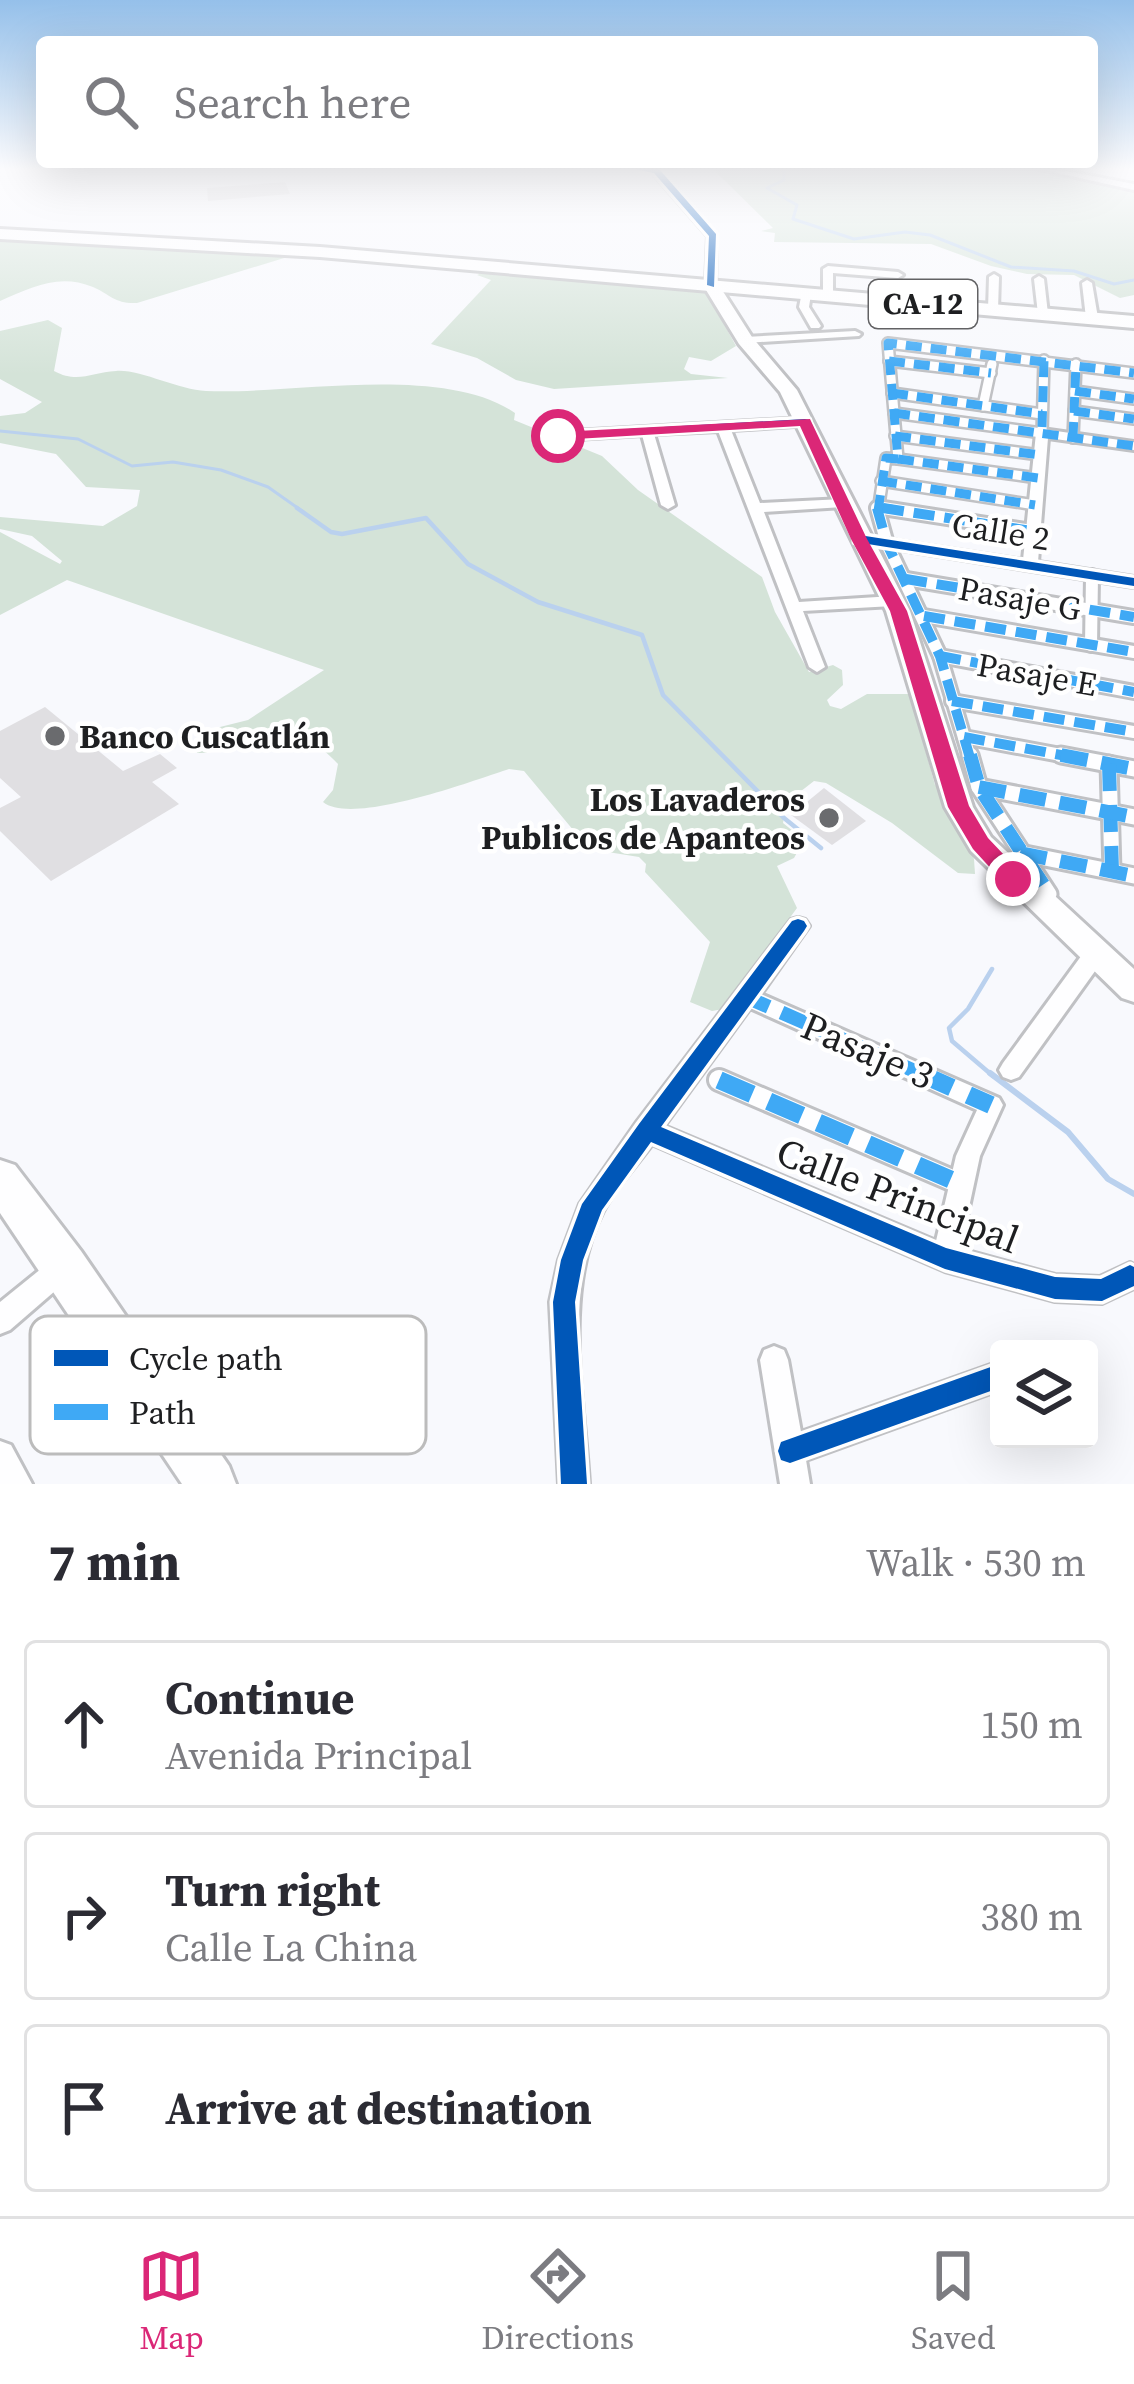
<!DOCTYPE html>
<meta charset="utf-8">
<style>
:root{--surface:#fff;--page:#f2f2f3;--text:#2b2b33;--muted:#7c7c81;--line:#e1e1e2;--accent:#db2777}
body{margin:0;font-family:"Source Serif 4",serif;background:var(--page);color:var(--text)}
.controls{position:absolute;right:36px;bottom:36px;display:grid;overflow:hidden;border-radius:12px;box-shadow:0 12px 48px #0002}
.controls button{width:108px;height:108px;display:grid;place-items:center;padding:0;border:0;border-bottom:3px solid var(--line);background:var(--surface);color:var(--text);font:60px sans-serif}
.stop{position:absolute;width:36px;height:36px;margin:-27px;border:9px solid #db2777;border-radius:50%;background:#fff}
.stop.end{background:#db2777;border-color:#fff;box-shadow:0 3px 12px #0008}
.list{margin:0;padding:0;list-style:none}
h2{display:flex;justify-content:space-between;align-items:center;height:156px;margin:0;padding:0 48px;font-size:51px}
h2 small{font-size:39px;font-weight:400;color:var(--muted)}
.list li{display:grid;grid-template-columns:78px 1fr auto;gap:36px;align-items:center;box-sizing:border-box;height:168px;margin:0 24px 24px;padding:0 24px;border:3px solid var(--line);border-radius:12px}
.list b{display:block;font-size:45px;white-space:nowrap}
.list p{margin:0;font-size:39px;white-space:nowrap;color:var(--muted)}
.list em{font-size:39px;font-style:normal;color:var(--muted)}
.icon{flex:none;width:66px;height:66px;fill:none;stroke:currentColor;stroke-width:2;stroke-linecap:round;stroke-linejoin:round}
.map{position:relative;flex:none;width:1134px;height:1484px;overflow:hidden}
.search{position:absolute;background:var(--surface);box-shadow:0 12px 48px #0002;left:36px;right:36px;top:36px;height:132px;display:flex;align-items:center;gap:30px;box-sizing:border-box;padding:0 42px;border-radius:12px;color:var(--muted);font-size:45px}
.sheet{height:732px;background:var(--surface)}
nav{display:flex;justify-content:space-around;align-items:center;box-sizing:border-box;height:168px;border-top:3px solid var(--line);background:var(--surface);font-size:33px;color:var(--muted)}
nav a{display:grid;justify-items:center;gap:6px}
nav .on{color:var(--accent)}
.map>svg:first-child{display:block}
</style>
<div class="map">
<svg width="1134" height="1484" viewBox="0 0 1134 1484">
<rect width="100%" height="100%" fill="#f8f9fd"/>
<g fill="#d4e3d8">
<polygon points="712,168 1035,168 1134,188 1134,295 1120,298 1074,275 1027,274 991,266 931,244 774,242 775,233 761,231 773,228"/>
<path d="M0,238l294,17 -157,48c-22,1 -26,-8 -44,-16 -34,-14 -61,0 -93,14z"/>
<polygon points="487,271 706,291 736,346 711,361 689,357 684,369 691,374 728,378 554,389 516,380 477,358 431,344 491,280 477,275"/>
<path d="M48,320l14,8 -8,43c24,13 38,1 62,0 24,-2 62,19 90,20 84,4 236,-28 309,22l-1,7 88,36 36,34 124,87 13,35 34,60 24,-7 9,5 1,15 -16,15 3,6 11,3 26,-15h43l25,91 8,3 31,71 1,15 -17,-1 -66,-50 -66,-40 -12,-2 -27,21 -4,21 21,17 -10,18 -17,8 20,42 -74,101 -11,2 -22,-9 20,-60 -65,-70 1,-8 -7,-7 -50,-8 -65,-78 -15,-2c-37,12 -157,57 -186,33l10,-12 5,-26c-28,-31 -68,-41 -105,-23 -14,7 -21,13 -36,12l-1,-6 24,-20 28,-7 76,-50 -257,-90 -67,35v-83l60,32 2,-3 -30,-25 -32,-7v-12l103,9 34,-20 3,-16 -54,-3 -30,-33 -56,-11v-27l25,-3 17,-11 -42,-23v-48z"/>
</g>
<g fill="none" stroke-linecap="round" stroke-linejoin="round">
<g stroke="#bad1ee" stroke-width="3">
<polyline points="784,168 784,180 767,188 797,205 793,219 854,239 905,232 930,235 1011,267 1074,271 1114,284 1134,280"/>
<polyline points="0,431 78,439 132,466 173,462 221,470 268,487 302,511"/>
</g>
<g stroke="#bad1ee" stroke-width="4.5">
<polyline points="297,508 331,532 342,534 426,518 468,564 538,602 642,635 663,695 784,818 821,848"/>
<polyline points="992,969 968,1009 949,1028 952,1041 993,1076"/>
</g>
<polyline stroke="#bad1ee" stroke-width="6" points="990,1073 1068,1132 1108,1179 1134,1194"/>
</g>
<g fill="#e0dfe2">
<polygon points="285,182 290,194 208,201 207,188"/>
<polygon points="45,707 123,771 160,754 177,768 152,782 179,804 51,881 0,831 0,808 21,797 0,778 0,731"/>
<polygon points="824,788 866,821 832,845 791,815"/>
</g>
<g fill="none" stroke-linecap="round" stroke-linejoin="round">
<defs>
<g id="pedestrian-far3">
<polyline points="889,361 991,373"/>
<polyline points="1075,391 1134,399"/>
<polyline points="892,393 1042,414"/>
<polyline points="983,406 992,364"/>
<polyline points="1074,411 1134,419"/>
<polyline points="894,413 1042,433 1044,360"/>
<polyline points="895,436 1040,455"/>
<polyline points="1073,438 1076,364"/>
<polyline points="898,459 1038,478"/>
<polyline points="881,481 1035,505"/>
<polyline points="877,507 903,511"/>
<polyline points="878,511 886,458 898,459 888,343 1134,373"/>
</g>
<g id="pedestrian-far2">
<polyline points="877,508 887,544 940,656 970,758"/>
<polyline points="883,508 1032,531"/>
<polyline points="906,579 1134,617"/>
<polyline points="924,616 1134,652"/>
<polyline points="1091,645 1092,576"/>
<polyline points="940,656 1134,692"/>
<polyline points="952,701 1134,732"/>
<polyline points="964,737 1077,758"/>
</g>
<g id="pedestrian-far1">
<polyline points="970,755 979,787 1049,894"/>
<polyline points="1061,755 1134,769"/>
<polyline points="1109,764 1112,871"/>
<polyline points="979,787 1134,817"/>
<polyline points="1020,853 1134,876"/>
</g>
<polyline id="pedestrian" points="719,1080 961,1184"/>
<g id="minor">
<polygon points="630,168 659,169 716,234 715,287 706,285 708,236 653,173"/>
<polygon points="1035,168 1050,168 1134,184 1134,190"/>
<polygon points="828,266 898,272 903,275 898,278 833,273 833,296 828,299 823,296 823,269"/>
<polygon points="994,274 999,277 998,310 993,313 988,310 989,277"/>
<polygon points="1039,276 1044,279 1048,314 1043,317 1038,314 1034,279"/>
<polygon points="1087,280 1092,283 1098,318 1092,321 1086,318 1082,283"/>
<polygon points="802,292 811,294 809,307 821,326 819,328 811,328 799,307"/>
<polygon points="855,331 861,334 859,336 745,343 739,340 745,337"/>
<polygon points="805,418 811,422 810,425 731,430 760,503 843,499 850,503 843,507 764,512 799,602 893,596 901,601 893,606 803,611 825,667 817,672 809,667 718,431 654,434 675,505 668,509 661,505 642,435 558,440 552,436 558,432"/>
<polygon points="1042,429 1134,442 1134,450 1048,438 1038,562 1134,577 1134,587 859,543 852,539 859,535 1023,560 1036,433"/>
<path d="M798,918l7,2 4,6 -48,68 238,104 4,7 -23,51 -20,93 95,26 45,2 30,-14 4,2v23l-32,15 -47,-2 -110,-30 -293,-127c-16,22 -37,44 -49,67 -41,79 -19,187 -14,273h-30l-9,-182 9,-42 21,-56 57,-82 154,-202zM750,1008l227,102 -21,46 -20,85 -272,-115z"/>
<polygon points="1095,946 1103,948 1106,954 1103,960 1019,1077 1011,1080 1003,1077 999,1070 1003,1063 1087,948"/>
<polygon points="61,1256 70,1260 74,1269 70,1278 10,1330 0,1334 0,1302 52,1260"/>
<polygon points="774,1346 784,1350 788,1360 801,1432 999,1362 999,1390 806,1460 810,1484 780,1484 760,1360 764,1350"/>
<polygon points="0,1441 11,1445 32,1484 0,1484"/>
</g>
<polygon id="secondary" points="705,282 717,282 752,337 797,390 910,611 973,807 991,837 1134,969 1134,1002 1122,998 971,851 945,807 886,611 780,392 739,344 703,285"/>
<g id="primary">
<polygon points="0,229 320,247 1134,316 1134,328 320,257 0,239"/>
<polygon points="0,1160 15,1165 81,1251 229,1466 236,1484 182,1484 0,1213"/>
</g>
</defs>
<use href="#pedestrian-far3" stroke="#c0c1c4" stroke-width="14"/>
<use href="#pedestrian-far2" stroke="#c0c1c4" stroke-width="18"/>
<use href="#pedestrian-far1" stroke="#c0c1c4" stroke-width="21"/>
<use href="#pedestrian" stroke="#c0c1c4" stroke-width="26"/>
<use href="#minor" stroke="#c0c1c4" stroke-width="6"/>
<use href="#secondary" stroke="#c0c1c4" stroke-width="6"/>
<use href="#primary" stroke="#c0c1c4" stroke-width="6"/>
<use href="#pedestrian-far3" stroke="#fefeff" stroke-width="9"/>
<use href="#pedestrian-far2" stroke="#fefeff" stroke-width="12"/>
<use href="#pedestrian-far1" stroke="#fefeff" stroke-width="15"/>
<use href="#pedestrian" stroke="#fefeff" stroke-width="20"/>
<use href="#minor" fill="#fefeff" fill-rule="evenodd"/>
<use href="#secondary" fill="#fefeff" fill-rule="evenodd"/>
<use href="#primary" fill="#fefeff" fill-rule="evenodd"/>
<g stroke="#3fa9f5" stroke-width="9" stroke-dasharray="16 9" stroke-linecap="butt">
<polyline points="889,361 991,373"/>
<polyline points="1075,391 1134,399"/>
<polyline points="892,393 1042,414"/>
<polyline points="1074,411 1134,419"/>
<polyline points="894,413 1134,446"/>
<polyline points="1042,427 1044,360"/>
<polyline points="895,436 1040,455"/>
<polyline points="1073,438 1076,364"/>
<polyline points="898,459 1038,478"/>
<polyline points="881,481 1035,505"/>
<polyline points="877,507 903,511"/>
<polyline points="878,511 886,458 898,459 888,343 1134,373"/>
</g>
<g stroke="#3fa9f5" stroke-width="10" stroke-dasharray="21 10" stroke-linecap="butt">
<polyline points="877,508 887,544 940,656 970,758"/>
<polyline points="883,508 1032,531"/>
<polyline points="906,579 1134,617"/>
<polyline points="924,616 1134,652"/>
<polyline points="940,656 1134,692"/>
<polyline points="952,701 1134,732"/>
<polyline points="964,737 1077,758"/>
</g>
<g stroke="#3fa9f5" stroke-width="14" stroke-dasharray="27 14" stroke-linecap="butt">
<polyline points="970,755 979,787 1050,895"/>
<polyline points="1061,755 1134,769"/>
<polyline points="1109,764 1112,871"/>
<polyline points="979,787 1134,817"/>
<polyline points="1020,853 1134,876"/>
<polyline points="744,996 926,1076"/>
</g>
<g stroke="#3fa9f5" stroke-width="18" stroke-dasharray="36 18" stroke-linecap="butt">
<polyline points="919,1073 991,1105"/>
<polyline points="719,1080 961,1184"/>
</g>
<defs>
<g id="cycleway">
<polygon points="630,168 659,169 716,234 714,287 707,285 709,236 654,173"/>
<polygon points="805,419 809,420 809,424 558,439 553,436 558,433"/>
<polygon points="859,535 1134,578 1134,586 855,542 855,536"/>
<polygon points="798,919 804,921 807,926 804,931 661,1127 946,1248 1055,1277 1101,1279 1130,1265 1134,1267 1134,1286 1102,1301 1055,1299 945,1269 651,1142 602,1210 583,1260 575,1302 587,1484 561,1484 553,1302 561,1260 582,1204 639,1124 792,921"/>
<polygon points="999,1364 999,1388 790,1463 781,1460 778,1451 781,1442"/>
</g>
</defs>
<use href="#cycleway" stroke="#fff" stroke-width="7"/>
<use href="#cycleway" fill="#0057b8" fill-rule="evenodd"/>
</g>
<linearGradient id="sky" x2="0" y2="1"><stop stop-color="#95c0ea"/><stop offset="0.45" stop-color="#fcfcfe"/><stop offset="1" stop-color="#fcfcfe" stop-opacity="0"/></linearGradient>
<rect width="1134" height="375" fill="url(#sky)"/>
<polygon fill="#db2777" points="810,419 867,539 907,611 969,806 988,838 1021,873 1021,885 1006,885 973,849 948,807 890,611 851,539 800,426 558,440 551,436 558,432"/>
<g fill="#6a6b6e" stroke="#fff" stroke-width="4.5">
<circle cx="55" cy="736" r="12"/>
<circle cx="829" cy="818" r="12"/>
</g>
<g text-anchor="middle" stroke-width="9" stroke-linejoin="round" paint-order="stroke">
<rect fill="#fff" stroke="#626264" stroke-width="3" x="869" y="280" width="108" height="48" rx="9"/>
<g font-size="30" font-weight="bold" fill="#1e1f21">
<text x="923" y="314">CA-12</text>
</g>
<g font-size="33" fill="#1e1f21" stroke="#fff">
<text transform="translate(1001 531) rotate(9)" y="12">Calle 2</text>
<text transform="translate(1020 598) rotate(10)" y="12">Pasaje G</text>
<text transform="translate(1037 674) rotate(10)" y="12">Pasaje E</text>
</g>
<g font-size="33" font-weight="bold" fill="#1e1f21" stroke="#fff" text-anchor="start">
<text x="79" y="748">Banco Cuscatlán</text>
<text x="805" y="811" text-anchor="end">Los Lavaderos<tspan x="805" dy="38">Publicos de Apanteos</tspan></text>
</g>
<g font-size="39" fill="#1e1f21" stroke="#fff">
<text transform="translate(868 1050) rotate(23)" y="14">Pasaje 3</text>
<text transform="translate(898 1195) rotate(21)" y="14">Calle Principal</text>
</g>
</g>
<rect x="30" y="1316" width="396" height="138" rx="18" fill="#fff" stroke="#bcbcbc" stroke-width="3"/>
<rect x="54" y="1350" width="54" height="16" fill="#0057b8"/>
<rect x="54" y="1404" width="54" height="16" fill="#3fa9f5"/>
<g font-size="33" fill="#1e1f21">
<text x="129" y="1370">Cycle path</text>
<text x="129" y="1424">Path</text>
</g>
</svg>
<div class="controls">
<button><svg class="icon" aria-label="layers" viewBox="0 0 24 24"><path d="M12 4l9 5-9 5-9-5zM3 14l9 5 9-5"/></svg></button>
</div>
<div class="stop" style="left:558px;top:436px"></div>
<div class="stop end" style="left:1013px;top:879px"></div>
<div class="search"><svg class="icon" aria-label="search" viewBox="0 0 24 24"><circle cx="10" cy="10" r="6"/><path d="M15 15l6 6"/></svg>Search here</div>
</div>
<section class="sheet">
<h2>7 min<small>Walk · 530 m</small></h2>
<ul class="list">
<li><svg class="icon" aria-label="ahead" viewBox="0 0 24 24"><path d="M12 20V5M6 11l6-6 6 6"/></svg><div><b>Continue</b><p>Avenida Principal</p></div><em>150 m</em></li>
<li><svg class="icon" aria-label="right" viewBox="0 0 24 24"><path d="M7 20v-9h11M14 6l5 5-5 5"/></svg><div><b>Turn right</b><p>Calle La China</p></div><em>380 m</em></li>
<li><svg class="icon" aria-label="arrive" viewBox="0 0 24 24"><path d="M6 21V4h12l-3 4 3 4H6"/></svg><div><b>Arrive at destination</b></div></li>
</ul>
</section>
<nav>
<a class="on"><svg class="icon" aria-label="map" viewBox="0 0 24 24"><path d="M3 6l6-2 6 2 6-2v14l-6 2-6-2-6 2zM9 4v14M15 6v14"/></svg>Map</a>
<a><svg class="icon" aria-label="directions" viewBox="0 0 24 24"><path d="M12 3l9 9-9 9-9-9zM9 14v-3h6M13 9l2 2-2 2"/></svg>Directions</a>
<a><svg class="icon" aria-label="saved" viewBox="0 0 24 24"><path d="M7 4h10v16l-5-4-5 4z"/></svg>Saved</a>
</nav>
